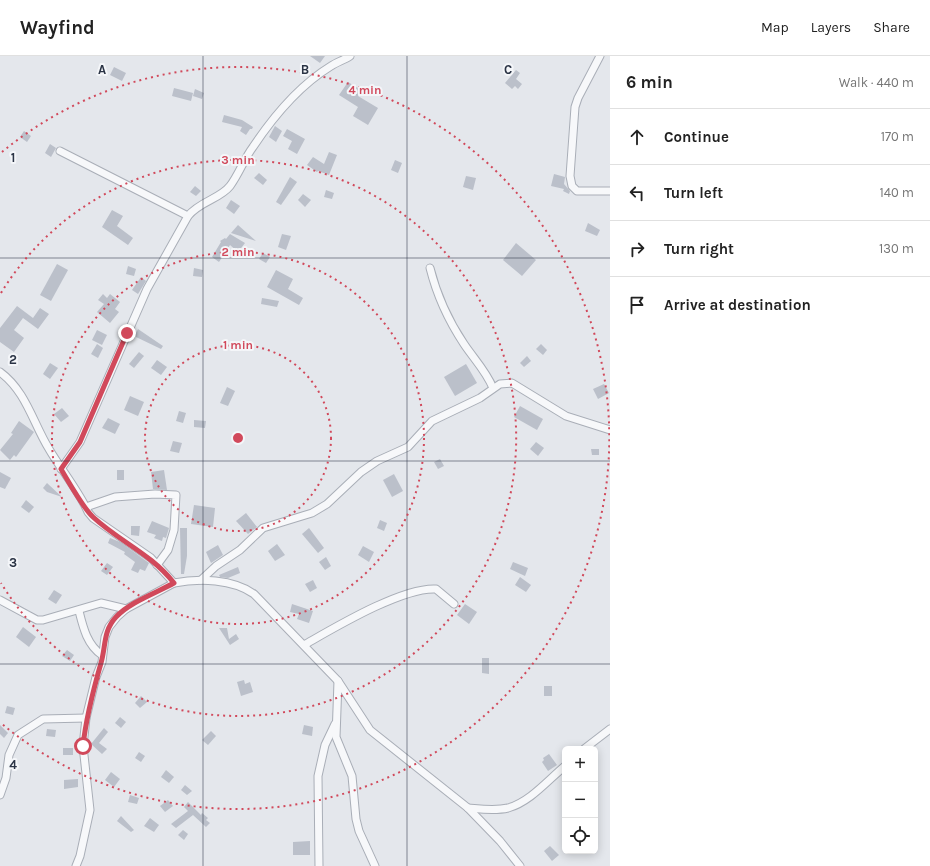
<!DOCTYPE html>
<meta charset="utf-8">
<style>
:root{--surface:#fff;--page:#f2f2f2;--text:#222;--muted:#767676;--line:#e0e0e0}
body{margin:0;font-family:Karla,sans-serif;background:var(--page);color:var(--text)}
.controls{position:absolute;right:12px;bottom:12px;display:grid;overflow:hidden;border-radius:6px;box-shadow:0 2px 10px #0003}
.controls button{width:36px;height:36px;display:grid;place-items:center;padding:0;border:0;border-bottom:1px solid var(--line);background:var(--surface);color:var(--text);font:20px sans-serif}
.stop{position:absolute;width:12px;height:12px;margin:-9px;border:3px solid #d1495b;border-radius:50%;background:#fff}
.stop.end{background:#d1495b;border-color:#fff;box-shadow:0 1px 4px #0008}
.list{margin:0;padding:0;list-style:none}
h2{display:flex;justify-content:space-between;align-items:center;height:52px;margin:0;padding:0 16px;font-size:17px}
h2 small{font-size:13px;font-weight:400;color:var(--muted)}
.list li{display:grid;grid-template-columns:26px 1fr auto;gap:12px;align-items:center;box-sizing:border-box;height:56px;padding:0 16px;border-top:1px solid var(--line)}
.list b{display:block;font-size:15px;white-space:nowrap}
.list em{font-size:13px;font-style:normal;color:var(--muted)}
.icon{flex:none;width:22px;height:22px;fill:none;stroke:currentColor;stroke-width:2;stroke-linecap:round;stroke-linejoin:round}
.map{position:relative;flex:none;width:610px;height:810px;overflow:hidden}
header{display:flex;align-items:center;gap:24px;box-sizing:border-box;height:56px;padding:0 20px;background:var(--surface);border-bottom:1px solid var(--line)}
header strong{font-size:19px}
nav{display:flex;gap:22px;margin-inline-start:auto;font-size:14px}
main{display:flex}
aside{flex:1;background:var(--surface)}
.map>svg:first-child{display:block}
</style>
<header>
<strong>Wayfind</strong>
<nav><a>Map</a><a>Layers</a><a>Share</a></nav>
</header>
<main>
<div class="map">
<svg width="610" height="810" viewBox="0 0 610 810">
<rect width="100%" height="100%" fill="#e4e7ec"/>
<g fill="#bbc0ca">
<polygon points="310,0 325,0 320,7"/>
<polygon points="114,11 126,17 122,25 110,19"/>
<polygon points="516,14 520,17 516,23 522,28 518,33 515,30 512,33 505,27"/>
<polygon points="348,26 361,34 358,40 378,52 368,69 353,60 358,51 339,39"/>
<polygon points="174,32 193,37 191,45 172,40"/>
<polygon points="195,33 204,37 202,43 193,40"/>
<polygon points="224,59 242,64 253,71 252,73 250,73 246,79 240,75 242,71 222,66"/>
<polygon points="275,70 282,75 276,86 269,81"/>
<polygon points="287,73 305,83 297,98 288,93 292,85 283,80"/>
<polygon points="24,75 31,80 27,86 20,81"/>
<polygon points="50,88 56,92 51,101 45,97"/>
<polygon points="329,96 337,99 329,119 318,115 317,116 307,109 313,101 324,108"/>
<polygon points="395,104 402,107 398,117 391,114"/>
<polygon points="259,117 267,124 263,129 254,122"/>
<polygon points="554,118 565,121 564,128 570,135 569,138 563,135 564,133 551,130"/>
<polygon points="466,120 476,122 473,134 463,131"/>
<polygon points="290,121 297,126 281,149 276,146"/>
<polygon points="195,130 201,135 196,140 190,136"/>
<polygon points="326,134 334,137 332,143 324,141"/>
<polygon points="303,138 311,144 305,151 298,144"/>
<polygon points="231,144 240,150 234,158 226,152"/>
<polygon points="112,154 123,160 117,170 133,182 128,189 102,171"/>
<polygon points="588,167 600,174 597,180 585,175"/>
<polygon points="238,169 256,185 231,177"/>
<polygon points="230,178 245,187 238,196 230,189 219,206 212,201 221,186 220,185 225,182 226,183"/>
<polygon points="282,178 291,180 286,194 278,191"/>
<polygon points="516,187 536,204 522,220 503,204"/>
<polygon points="263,197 270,201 266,207 259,203"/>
<polygon points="57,208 68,214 51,245 40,239"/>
<polygon points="128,210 136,213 134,220 126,218"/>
<polygon points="194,212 203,214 202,221 193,220"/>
<polygon points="276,214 293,223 288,233 303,242 299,249 267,231"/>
<polygon points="141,221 146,225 138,238 132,234"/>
<polygon points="103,238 107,242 110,238 120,246 115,253 119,256 110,267 97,256 104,248 98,244"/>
<polygon points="262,242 279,245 277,251 261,248"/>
<polygon points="17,250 33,262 40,252 49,258 38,273 23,262 14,274 24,282 14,296 0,286 0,272"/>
<polygon points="138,273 163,290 161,293 136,281 135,279"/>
<polygon points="97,274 107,279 102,289 92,284"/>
<polygon points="97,288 103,292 98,302 91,298"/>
<polygon points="541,288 547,294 543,299 536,293"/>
<polygon points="139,296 144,300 134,312 129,308"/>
<polygon points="527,300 531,305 524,311 520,307"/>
<polygon points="157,304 167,311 161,319 151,312"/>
<polygon points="50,307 58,312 50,323 43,318"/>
<polygon points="466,308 477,327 455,340 444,321"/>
<polygon points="604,328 609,337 598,343 593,333"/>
<polygon points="227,331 235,335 228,350 220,347"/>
<polygon points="130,340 144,346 138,360 124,354"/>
<polygon points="520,350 543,363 537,374 514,361"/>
<polygon points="62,352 69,360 61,366 54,358"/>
<polygon points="179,355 186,357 183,367 176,365"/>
<polygon points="108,362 120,368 115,378 102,372"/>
<polygon points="194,364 206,365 205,372 194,371"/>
<polygon points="19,365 34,376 16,401 14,399 10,404 0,394 13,378 11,377"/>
<polygon points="173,385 182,387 179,397 170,395"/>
<polygon points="536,386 544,392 538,400 530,393"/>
<polygon points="591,393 599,393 599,399 592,399"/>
<polygon points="440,403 444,410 438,413 434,406"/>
<rect x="117" y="414" width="7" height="10"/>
<polygon points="164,414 167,434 153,433 151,416"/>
<polygon points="0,416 11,422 5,433 0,431"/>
<polygon points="394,418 403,435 392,441 383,424"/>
<polygon points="47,427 62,441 47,436 43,432"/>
<polygon points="26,444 34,451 29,457 21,451"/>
<polygon points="194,449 215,452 213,471 191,468"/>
<polygon points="246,457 257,471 248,478 236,465"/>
<polygon points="380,464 387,467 384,475 377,472"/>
<polygon points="152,465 169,472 166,482 163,481 162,485 154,482 156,479 147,476"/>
<polygon points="131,470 140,470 139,480 131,479"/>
<polygon points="180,472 187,472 187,500 184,518 181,518"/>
<polygon points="309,472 324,492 318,497 302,478"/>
<polygon points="110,482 120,486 149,507 145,515 140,513 138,517 131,514 135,506 124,498 125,496 108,487"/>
<polygon points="277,488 285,499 275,505 268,495"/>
<polygon points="218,489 223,499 211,507 206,496"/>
<polygon points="363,490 374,496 369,506 358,499"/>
<polygon points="326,501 331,510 325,514 319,506"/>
<polygon points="513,506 528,512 525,520 510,513"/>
<polygon points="107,507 113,511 107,519 101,515"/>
<polygon points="238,511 240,517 228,522 220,521 219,519"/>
<polygon points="520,521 531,529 526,536 515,529"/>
<polygon points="313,524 317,532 310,536 305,528"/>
<polygon points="54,534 62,539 56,548 48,543"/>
<polygon points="292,548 313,555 309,567 297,563 299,558 290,556"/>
<polygon points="465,548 477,556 469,568 457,559"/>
<polygon points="23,571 36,581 29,591 16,581"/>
<polygon points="219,572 227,572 229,583 236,578 239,583 230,589"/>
<polygon points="67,594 74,599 70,605 62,600"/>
<polygon points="482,602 489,602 489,618 482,617"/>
<polygon points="244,624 245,628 250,626 253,636 241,640 237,626"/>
<rect x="544" y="630" width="8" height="10"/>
<polygon points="141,640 147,646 140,652 135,647"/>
<polygon points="7,650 15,652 13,659 5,657"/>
<polygon points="120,661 126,666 121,672 115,667"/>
<polygon points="0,669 8,677 4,682 0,678"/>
<polygon points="304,669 313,671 312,680 302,678"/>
<polygon points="104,672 108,676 99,687 107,693 102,698 91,688"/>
<polygon points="47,673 56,674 55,681 46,680"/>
<polygon points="211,675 216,680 208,689 202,684"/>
<rect x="63" y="692" width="10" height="7"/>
<polygon points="139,696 145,700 141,706 135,702"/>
<polygon points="549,698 557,709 548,715 542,706 544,704 543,702"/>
<polygon points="166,714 174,721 169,727 161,721"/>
<polygon points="111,716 120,723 114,731 105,724"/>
<polygon points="78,723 78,731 64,733 64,724"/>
<polygon points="185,729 192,735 187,739 181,734"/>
<polygon points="130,739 139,742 137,748 128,746"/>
<polygon points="168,744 173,750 165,756 160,750"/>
<polygon points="188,746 201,759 202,757 208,762 206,764 210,767 206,771 193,759 176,772 171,768 188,755 184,751"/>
<polygon points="121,760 134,774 131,776 117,765"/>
<polygon points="150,762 159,769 154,776 144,770"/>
<polygon points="183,774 188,778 184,784 178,779"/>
<polygon points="310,785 310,799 293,799 293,786"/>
<polygon points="550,790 559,799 552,805 544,795"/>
</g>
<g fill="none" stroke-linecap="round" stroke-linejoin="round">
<defs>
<g id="minor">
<polyline points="600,0 578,42 575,51 570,120 572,130 577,135 610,135"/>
<polyline points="60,95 188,160"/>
<path d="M430,212c7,28 18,52 34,76 10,15 22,27 29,44"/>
<path d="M0,316c26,19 33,51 49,77 11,19 31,44 39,63l5,6 58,40 23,25c25,-5 59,-4 80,11l84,87 32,49 98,78 32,33 20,25"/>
<path d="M61,413l19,-27 67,-153 41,-73c12,-15 32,-17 42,-30 9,-12 14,-27 23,-39 20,-30 47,-62 78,-81 6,-4 13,-6 19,-10"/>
<polyline points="86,451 115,441 155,438 176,439 174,474 168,494 157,509"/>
<polyline points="201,524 216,510 240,494 263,472 312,457 327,448 361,416 377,405 408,391 432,365 480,342 500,328 512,327 566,360 610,374"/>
<polyline points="0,544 37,564 43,564 101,547 126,553"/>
<path d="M79,555c4,16 8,34 23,44"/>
<path d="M304,589c30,-17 98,-58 132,-56l18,15"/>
<polyline points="338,625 336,681 352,720 356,763 359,775 375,810"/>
<polyline points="584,693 610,673"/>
<polyline points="0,739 6,722 9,699 18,679 43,663 86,662"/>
<path d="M468,752c13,1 27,3 40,0 22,-6 40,-28 57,-42"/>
<polyline points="76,810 80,800 90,754 83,690 86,662 96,621 102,606 105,581 109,571 117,561 126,553 174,527"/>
<polyline points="319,810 318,720 325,689 335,668"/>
</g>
</defs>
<use href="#minor" stroke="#a9aeb7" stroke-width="9"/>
<use href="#minor" stroke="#f7f8fa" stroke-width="7"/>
</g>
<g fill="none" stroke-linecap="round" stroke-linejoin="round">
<path stroke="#d1495b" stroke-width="5" d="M83,690c3,-29 10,-55 18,-83 5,-17 2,-32 15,-46 14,-15 40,-24 58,-34 -24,-30 -54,-41 -81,-66 -9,-8 -25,-36 -32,-48l19,-27 47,-109"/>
</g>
<path fill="none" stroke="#2b3445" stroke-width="1" stroke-opacity="0.55" d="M203,0v810M407,0v810M0,202h610M0,405h610M0,608h610"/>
<g fill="none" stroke="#d1495b" stroke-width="2" stroke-dasharray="2 4">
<circle cx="238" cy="382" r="93"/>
<circle cx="238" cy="382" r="186"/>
<path d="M1 237A278 278 0 1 1 1 527"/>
<path d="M2 96A371 371 0 1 1 2 668"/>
</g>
<g font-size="13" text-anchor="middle" font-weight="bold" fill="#2b3445" stroke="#f4f6f9" stroke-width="4" stroke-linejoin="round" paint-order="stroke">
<text x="102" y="18">A</text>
<text x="305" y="18">B</text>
<text x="508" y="18">C</text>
<text x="13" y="106">1</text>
<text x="13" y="308">2</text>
<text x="13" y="511">3</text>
<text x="13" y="713">4</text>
</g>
<circle cx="238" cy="382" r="6" fill="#d1495b" stroke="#f4f6f9" stroke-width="2"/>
<g font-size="12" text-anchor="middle" font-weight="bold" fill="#d1495b" stroke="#f4f6f9" stroke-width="4" stroke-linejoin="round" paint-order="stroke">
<text x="365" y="38">4 min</text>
<text x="238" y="108">3 min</text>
<text x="238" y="200">2 min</text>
<text x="238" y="293">1 min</text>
</g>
</svg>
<div class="controls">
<button>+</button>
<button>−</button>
<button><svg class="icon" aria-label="locate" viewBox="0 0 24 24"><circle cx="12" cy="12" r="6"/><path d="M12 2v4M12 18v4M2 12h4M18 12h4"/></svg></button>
</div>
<div class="stop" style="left:83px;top:690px"></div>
<div class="stop end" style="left:127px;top:277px"></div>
</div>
<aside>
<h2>6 min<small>Walk · 440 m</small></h2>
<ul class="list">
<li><svg class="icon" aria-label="ahead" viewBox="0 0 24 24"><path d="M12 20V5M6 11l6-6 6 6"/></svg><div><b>Continue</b></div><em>170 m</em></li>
<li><svg class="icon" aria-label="left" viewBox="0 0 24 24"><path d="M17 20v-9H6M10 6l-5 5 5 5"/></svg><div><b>Turn left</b></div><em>140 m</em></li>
<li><svg class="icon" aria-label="right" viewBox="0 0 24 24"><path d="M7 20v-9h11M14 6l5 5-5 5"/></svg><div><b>Turn right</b></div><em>130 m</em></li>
<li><svg class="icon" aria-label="arrive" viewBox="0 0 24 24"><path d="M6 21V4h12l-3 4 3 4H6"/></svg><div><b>Arrive at destination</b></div></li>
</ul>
</aside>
</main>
